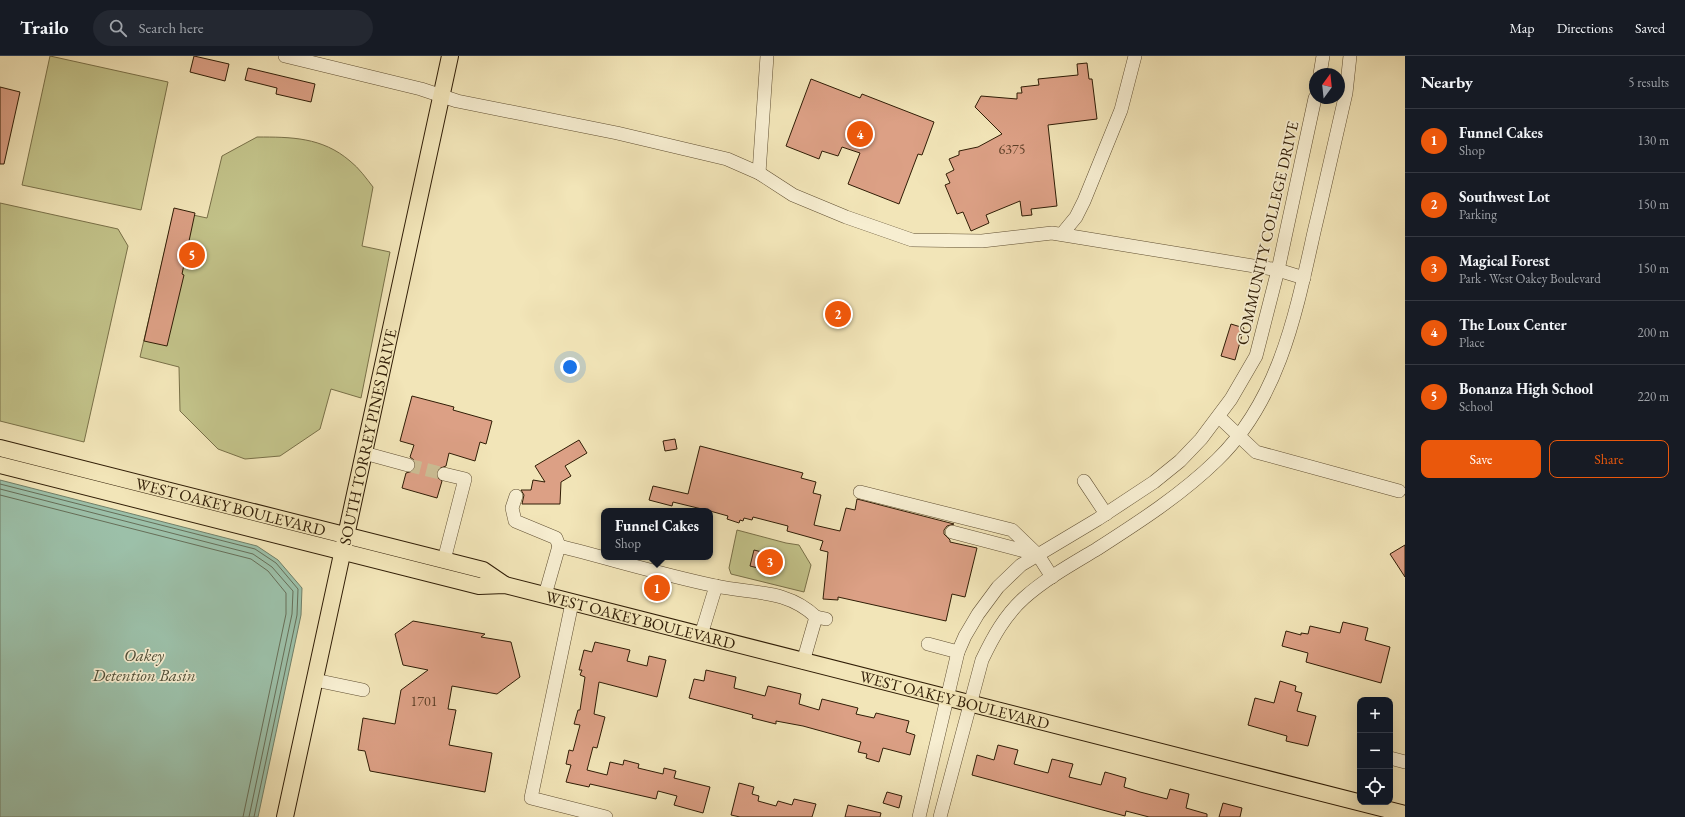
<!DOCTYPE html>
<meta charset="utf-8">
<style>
:root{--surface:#171b24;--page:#242831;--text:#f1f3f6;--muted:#9ea1a6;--line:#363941;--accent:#ea580c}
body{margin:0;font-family:"EB Garamond",serif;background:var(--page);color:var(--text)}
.controls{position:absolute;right:12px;bottom:12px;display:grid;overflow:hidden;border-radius:8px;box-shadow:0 4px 16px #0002}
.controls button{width:36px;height:36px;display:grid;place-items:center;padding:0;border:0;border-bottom:1px solid var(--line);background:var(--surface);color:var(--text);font:20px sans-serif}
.compass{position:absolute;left:1309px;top:12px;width:36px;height:36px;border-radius:50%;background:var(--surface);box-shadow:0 4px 16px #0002;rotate:15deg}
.you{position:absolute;left:570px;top:311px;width:14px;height:14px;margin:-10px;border:3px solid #fff;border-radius:50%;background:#1a73e8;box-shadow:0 0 0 6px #1a73e833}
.badge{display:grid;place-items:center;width:26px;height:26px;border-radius:50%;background:var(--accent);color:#fff;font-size:13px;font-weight:700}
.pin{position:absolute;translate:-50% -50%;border:2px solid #fff;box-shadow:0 1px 4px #0006}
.popup{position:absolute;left:601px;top:452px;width:112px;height:52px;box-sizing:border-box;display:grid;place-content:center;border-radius:8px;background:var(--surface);filter:drop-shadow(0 1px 3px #0005);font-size:13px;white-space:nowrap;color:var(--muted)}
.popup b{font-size:15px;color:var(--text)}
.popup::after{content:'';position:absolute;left:50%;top:100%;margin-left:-8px;border:8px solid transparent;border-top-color:var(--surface)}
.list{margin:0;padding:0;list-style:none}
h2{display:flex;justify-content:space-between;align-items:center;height:52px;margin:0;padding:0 16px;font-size:17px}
h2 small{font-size:13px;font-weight:400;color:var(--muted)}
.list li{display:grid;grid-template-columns:26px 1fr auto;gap:12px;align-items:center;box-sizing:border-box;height:64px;padding:0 16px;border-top:1px solid var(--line)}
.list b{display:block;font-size:15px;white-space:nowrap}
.list p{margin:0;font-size:13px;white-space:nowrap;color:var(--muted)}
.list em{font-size:13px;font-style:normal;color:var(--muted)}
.actions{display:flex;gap:8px;padding:12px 16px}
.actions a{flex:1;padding:9px 0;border:1px solid var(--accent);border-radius:8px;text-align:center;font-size:14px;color:var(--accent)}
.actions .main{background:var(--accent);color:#fff}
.icon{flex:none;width:22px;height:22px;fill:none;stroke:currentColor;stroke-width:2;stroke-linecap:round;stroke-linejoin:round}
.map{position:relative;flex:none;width:1405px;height:761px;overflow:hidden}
header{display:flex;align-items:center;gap:24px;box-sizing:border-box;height:56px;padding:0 20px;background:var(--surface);border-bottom:1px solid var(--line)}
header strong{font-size:19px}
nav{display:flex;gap:22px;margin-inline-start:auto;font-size:14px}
.search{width:280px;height:36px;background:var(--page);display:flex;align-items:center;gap:10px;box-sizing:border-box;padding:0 14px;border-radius:22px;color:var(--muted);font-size:15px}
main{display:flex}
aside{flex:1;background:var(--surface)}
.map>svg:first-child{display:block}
</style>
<header>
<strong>Trailo</strong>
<div class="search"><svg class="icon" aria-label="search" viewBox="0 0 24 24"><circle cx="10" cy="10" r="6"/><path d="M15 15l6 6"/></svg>Search here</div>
<nav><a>Map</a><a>Directions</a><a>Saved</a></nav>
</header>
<main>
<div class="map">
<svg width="1405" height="761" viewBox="0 0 1405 761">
<rect width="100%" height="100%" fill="#f2e5b8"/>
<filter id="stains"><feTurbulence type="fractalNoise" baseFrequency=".005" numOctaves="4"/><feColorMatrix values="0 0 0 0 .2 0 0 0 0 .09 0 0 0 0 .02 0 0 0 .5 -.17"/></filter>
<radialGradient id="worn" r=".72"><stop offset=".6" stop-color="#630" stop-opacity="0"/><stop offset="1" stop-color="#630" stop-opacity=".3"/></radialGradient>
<g fill="#c2c289" stroke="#797048">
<polygon points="50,0 168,26 141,154 22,129"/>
<path d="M257,81c34,0 65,0 93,24 9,7 16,17 23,26l-11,59 28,6 -29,146 -30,-9 -11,40 -40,27 -35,3 -27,-10 -38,-38 -1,-44 -39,-10 34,-146 33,7 15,-62z"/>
<polygon points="0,147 118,173 128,190 84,386 0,365"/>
<polygon points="737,474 786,487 799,489 811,509 804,536 731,518 729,512"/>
</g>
<polygon fill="#9cc0a9" stroke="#717f68" points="0,424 257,490 278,504 302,532 301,559 258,761 0,761"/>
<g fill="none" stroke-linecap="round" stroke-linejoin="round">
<g stroke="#666e58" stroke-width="1">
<polyline points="0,428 255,493 276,507 298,533 297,559 254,761"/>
<polyline points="0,433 253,498 272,511 293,535 292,558 249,761"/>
<polyline points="0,439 251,503 268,515 286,537 286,558 243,761"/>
</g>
</g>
<g fill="#dca085" stroke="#301d06">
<polygon points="194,0 229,8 225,25 190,16"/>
<polygon points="1087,7 1089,23 1092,23 1097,63 1048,69 1057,150 1031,153 1032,159 1022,160 1020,145 986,159 989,167 971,175 963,156 957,158 945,129 950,127 946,118 954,114 949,103 959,99 959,95 978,91 1002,78 975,51 981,40 1017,43 1017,37 1022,37 1021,31 1039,29 1038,23 1078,19 1077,8"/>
<polygon points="248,12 315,28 311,46 276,38 277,32 245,24"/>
<polygon points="811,23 860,42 862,38 934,66 922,99 918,98 899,148 848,128 860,97 842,91 838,100 822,95 819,103 786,90"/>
<polygon points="0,31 20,36 4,108 0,108"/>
<polygon points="174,152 195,157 182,218 184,219 167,290 144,285"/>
<polygon points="1231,268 1244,272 1235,304 1221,300"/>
<polygon points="412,340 454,351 453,354 492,365 486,388 480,386 475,405 449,397 446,410 438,413 436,420 442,425 437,442 402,432 406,417 413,415 416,411 414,404 410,401 414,389 400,385"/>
<polygon points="675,383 677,393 665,395 663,385"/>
<polygon points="579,384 587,397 565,410 571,420 561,426 560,448 522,448 524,439 521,434 531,434 533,424 545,426 535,410"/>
<polygon points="700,390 803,417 801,422 816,426 813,437 821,439 814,469 840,475 846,452 855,454 857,443 954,468 947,470 944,474 944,478 950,484 950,486 977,492 965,541 952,538 946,565 838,541 838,544 823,543 828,496 820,494 823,485 787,475 788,470 753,461 752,464 744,462 743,465 740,464 739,467 727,463 728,460 710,455 673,446 672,450 649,444 653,430 688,438"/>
<polygon points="1405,489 1405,521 1390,498"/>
<polygon points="754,494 774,499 770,515 750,510"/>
<polygon points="413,565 485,578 481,581 511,586 520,621 497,638 452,630 448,653 456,654 449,689 492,697 485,736 370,715 365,695 358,694 363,662 395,668 401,634 428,614 403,609 395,578"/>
<polygon points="1343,566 1368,572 1365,584 1390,591 1381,627 1306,606 1308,597 1282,590 1286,575 1301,579 1301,577 1308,578 1310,570 1340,577"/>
<polygon points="595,586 630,594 627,605 647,610 649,600 666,604 657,641 599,626 594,658 605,661 597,692 593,691 587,714 607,719 610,706 623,709 624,704 639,708 638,712 663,718 664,712 676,715 674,722 710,731 703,757 674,749 677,740 658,735 656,743 590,728 589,731 566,726 571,709 566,708 569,694 573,695 580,669 574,668 578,654 580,654 585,621 580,619 582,614 579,614 584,594 592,596"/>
<polygon points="706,614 736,621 734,632 765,640 768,630 801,638 799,648 819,654 822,643 858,652 856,658 874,662 876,657 909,665 906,676 915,679 910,699 883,692 879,706 866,702 867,698 858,696 861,686 803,670 776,665 776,668 752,662 753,659 689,642 694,623 704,625"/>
<polygon points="1280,625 1296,630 1295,635 1302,637 1297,655 1316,660 1308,690 1286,685 1287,680 1248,669 1255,642 1274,647"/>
<polygon points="998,689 1018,694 1014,708 1048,717 1052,703 1073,708 1069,721 1101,729 1105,716 1126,722 1124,731 1140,736 1167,743 1170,733 1189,738 1186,752 1207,758 1207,761 1149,761 1126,755 1125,760 972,719 977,699 994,704"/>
<polygon points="739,727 754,731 752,738 759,740 758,745 776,750 778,745 792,749 794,743 816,748 812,761 740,761 731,759"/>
<polygon points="887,736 902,740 899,752 883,747"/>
<polygon points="1223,747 1242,752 1240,761 1219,761"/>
<polygon points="848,749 881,757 880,761 845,761"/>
</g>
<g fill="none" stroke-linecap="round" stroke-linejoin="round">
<polyline stroke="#cbbd94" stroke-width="13" stroke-dasharray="13 6" stroke-linecap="butt" points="408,409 444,418"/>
<defs>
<g id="minor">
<polyline points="285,0 421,33 457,45 617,77 727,103 759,117 793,139 846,161 912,184 982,185 1052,177 1278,214 1304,222"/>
<polyline points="1320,18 1323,0"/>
<polyline points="759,117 767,0"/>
<polyline points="1062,178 1076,161 1084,145 1121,54 1135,0"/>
<polyline points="1219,361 1256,396 1399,435"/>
<polyline points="364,397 408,409"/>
<polyline points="444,418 465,423 444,504"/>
<polyline points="1084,425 1106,458"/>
<polyline points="860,436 1012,474 1038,499 1052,521"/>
<polyline points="516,440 512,452 515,465 556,482 559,490"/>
<polyline points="952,476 1036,498"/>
<path d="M545,539l14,-49c52,13 104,29 157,40 37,8 71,3 100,31"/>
<polyline points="572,547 531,742 606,761"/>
<polyline points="701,579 716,530"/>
<polyline points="928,588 958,596"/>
<polyline points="803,606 816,561 826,563"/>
<polyline points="315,624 363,634"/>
<polyline points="1390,702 1405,706"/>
<polyline points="919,761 958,596 965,580 978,558 998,531 1021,509 1098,463 1154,426 1180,405 1201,383 1231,343 1256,300 1278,214 1315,42"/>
<path d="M940,761l42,-157c11,-23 23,-45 42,-62 21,-19 48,-34 73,-49 42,-27 84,-54 120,-89 62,-60 79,-147 97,-228 11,-46 21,-92 32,-139l4,-37"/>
</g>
<g id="major">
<path id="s1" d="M0,392l483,122 22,15"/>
<path id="s2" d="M0,409l479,121 26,-1 900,229"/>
<path id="s3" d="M285,761l165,-761"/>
</g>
</defs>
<use href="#minor" stroke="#604f32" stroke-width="14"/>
<use href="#major" stroke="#301d06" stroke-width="18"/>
<use href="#minor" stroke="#f7eed1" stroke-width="13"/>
<use href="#major" stroke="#f2e5b8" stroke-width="16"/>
</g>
<g text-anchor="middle" stroke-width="3.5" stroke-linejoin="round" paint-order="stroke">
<g font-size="14" fill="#5b3e26">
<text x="1012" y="98">6375</text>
<text x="424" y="650">1701</text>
</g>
<g font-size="16" fill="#301d06" stroke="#f7eed1">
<text transform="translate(1267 177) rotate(-77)" y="6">COMMUNITY COLLEGE DRIVE</text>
<text dy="6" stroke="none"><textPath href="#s3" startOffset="389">SOUTH TORREY PINES DRIVE</textPath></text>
<text dy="6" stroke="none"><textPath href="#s1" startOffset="238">WEST OAKEY BOULEVARD</textPath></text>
<text dy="6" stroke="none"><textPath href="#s2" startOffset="660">WEST OAKEY BOULEVARD</textPath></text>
<text dy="6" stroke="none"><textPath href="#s2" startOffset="984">WEST OAKEY BOULEVARD</textPath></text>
</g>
<g font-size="17" font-style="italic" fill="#504e37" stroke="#f7eed1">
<text x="144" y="605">Oakey<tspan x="144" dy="20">Detention Basin</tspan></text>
</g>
</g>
<rect width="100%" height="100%" filter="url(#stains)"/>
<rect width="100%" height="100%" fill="url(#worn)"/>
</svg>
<div class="controls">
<button>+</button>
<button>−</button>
<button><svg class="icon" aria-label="locate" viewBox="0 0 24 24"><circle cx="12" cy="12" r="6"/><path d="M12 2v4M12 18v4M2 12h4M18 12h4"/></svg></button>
</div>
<svg class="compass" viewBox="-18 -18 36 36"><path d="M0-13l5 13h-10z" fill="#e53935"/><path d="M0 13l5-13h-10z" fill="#9ea1a6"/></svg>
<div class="you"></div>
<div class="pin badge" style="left:657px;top:532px">1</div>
<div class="popup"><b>Funnel Cakes</b>Shop</div>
<div class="pin badge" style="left:838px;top:258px">2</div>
<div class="pin badge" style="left:770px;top:506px">3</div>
<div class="pin badge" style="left:860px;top:78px">4</div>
<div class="pin badge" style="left:192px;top:199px">5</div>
</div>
<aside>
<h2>Nearby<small>5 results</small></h2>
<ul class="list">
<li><span class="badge">1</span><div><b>Funnel Cakes</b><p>Shop</p></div><em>130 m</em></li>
<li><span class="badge">2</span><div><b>Southwest Lot</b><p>Parking</p></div><em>150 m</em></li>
<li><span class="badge">3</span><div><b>Magical Forest</b><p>Park · West Oakey Boulevard</p></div><em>150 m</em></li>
<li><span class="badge">4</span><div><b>The Loux Center</b><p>Place</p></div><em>200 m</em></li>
<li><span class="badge">5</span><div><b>Bonanza High School</b><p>School</p></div><em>220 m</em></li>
</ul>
<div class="actions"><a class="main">Save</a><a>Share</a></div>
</aside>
</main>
